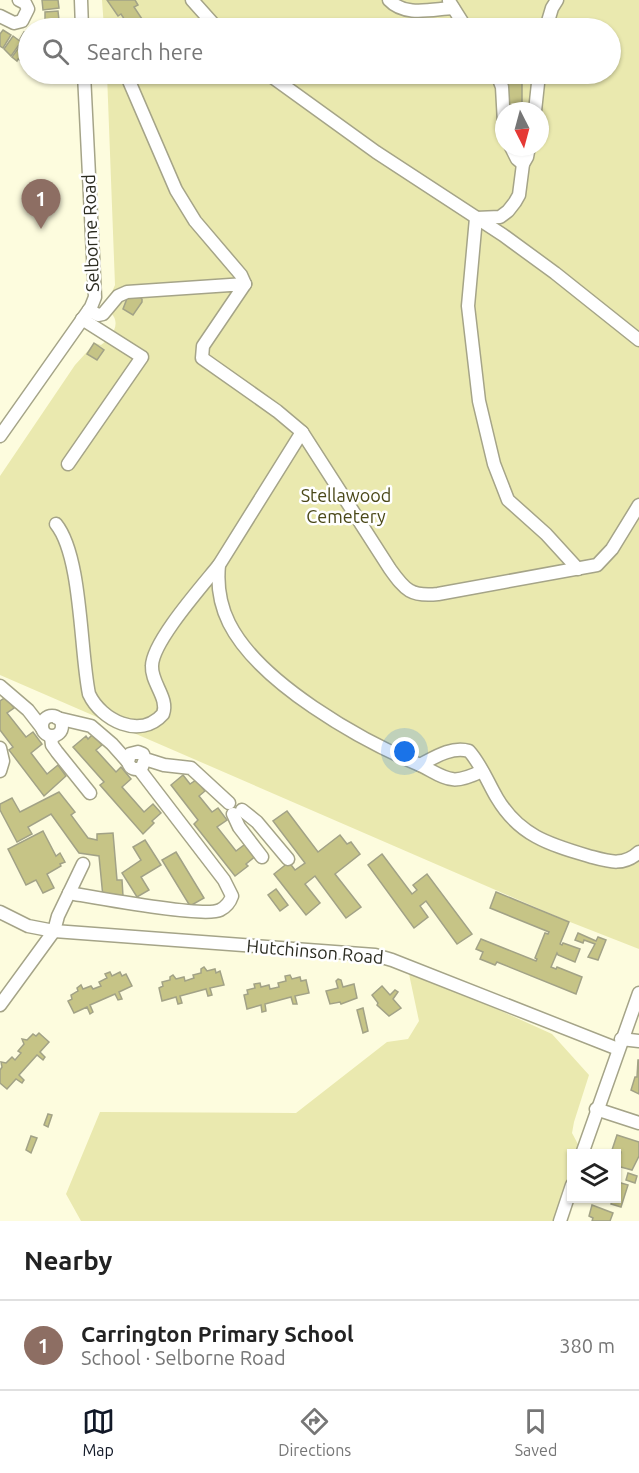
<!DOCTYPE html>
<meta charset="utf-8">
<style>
:root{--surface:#fff;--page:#f6f6f6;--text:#222;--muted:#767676;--line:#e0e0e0;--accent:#111827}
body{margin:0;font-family:Ubuntu,sans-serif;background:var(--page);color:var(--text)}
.controls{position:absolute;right:18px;bottom:18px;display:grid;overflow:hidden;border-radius:0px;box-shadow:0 2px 4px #0004}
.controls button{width:54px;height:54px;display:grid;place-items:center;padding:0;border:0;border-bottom:2px solid var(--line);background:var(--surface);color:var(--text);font:30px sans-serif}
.compass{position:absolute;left:495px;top:102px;width:54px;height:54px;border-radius:50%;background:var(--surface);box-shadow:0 2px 4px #0004;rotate:174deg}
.you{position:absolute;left:405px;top:752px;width:21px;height:21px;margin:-15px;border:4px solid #fff;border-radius:50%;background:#1a73e8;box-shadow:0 0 0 9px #1a73e833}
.badge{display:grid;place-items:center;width:39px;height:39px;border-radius:50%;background:var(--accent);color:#fff;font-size:20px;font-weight:700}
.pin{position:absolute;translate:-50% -50px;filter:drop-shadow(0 2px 3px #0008)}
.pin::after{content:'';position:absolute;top:32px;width:21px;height:18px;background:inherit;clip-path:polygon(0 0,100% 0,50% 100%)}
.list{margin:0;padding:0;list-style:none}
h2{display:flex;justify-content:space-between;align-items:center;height:78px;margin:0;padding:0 24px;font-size:26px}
h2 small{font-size:20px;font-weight:400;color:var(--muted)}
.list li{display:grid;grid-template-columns:39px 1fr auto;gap:18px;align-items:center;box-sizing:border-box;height:90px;padding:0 24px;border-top:2px solid var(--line)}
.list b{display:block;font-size:22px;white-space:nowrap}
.list p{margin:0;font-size:20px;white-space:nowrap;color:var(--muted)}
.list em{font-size:20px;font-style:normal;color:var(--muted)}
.icon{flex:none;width:33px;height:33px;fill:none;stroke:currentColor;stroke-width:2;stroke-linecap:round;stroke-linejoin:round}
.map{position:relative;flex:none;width:639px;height:1221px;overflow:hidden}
.search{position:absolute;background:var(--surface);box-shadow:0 2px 4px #0004;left:18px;right:18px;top:18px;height:66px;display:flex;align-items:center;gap:15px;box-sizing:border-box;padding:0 21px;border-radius:33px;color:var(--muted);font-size:22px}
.sheet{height:168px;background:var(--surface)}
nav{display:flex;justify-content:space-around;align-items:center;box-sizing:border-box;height:84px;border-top:2px solid var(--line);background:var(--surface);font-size:16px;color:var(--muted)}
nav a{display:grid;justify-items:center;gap:3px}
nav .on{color:var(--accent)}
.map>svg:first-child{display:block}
</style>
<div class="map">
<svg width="639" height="1221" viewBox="0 0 639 1221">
<rect width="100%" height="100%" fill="#fdfcde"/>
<g fill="#eae9af" fill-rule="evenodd">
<path d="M102,0h537v949l-74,-29 -565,-245v-199l75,-111 20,-22 6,2c10,-7 21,-21 10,-32l6,-7 -8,-7 6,-14 -8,-211h503v-46h-506zM504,111h36v36h-36z"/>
<polygon points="409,974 488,1005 552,1034 589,1075 574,1122 572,1133 580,1148 578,1153 572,1154 571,1173 555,1221 81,1221 66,1194 100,1112 296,1113 387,1042 408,1039 419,1021"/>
</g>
<g fill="#c6c486" stroke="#a2a286" stroke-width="1.5">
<polygon points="42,0 58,0 59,8 43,10"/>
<polygon points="107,0 135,0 138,5 134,7 148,28 130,28 121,14 118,16"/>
<polygon points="58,11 59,20 45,21 45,12"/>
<polygon points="59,22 59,27 61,28 44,28 44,23"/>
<polygon points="3,30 11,35 3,48 0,46 0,34"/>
<polygon points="24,32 28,34 27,43 20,39"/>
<polygon points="13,36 21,42 11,56 4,49"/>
<polygon points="22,43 28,47 28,51 22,61 18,59 17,61 12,57"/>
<polygon points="47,74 61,74 61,76 60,78 47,79"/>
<polygon points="507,79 522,79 522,111 508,111"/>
<polygon points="137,295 142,299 142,302 133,315 123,309 128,296 135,298"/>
<polygon points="94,343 104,350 97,360 87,354"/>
<polygon points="6,697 14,708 7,713 26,737 33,732 42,744 31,753 47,774 58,765 66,776 44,796 9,750 13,747 0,730 0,701"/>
<polygon points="93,734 102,745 96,750 116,772 121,767 131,779 122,787 144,812 153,804 161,813 152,821 154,823 143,834 100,785 104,782 73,747 86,736 88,739"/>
<polygon points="183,775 190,784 196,780 205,791 199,796 212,812 218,808 227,820 217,827 236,851 248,842 258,854 246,864 248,866 235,876 194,824 198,820 171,785"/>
<polygon points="59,792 75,812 71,815 88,838 97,840 97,834 113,833 117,880 122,880 123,896 103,897 99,856 79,853 51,814 28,827 32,834 17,842 0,810 0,804 12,798 20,812"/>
<polygon points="287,811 318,852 340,835 347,844 351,842 360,854 335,874 361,907 346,918 315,876 305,884 320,903 306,915 274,874 289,862 295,870 305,863 273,821"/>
<polygon points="43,831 56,856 60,853 65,862 60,864 61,866 47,874 54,888 43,893 36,880 26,885 8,849"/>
<polygon points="145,840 161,865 141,877 149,890 137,897 122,873 141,860 133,847"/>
<polygon points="176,852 204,898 190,906 162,860"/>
<polygon points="382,854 412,894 417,890 413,885 427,874 472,934 457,944 426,901 420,906 428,917 414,928 368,865"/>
<polygon points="276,889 288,905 280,911 268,895"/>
<polygon points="496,892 569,922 560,944 562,945 563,943 580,949 575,962 558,955 557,953 551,967 556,969 557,967 582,977 576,994 497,962 495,965 480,959 483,952 476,949 481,939 536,961 537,959 535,958 545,933 548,934 549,932 490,908"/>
<polygon points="578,933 596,941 598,937 606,940 598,960 588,957 595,944 584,940 583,943 575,940"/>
<polygon points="204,967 207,971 215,969 216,973 220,971 224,985 210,988 212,995 208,996 206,989 180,996 182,1003 178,1004 176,997 162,1001 159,988 163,986 162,982 170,980 170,977 173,975 176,979 184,977 185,981 194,978 193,975 201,973 201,969"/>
<polygon points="110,972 112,976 120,972 122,976 126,974 132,986 119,992 122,999 118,1000 115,994 90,1005 93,1012 90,1014 87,1007 74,1013 68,1001 72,999 71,995 78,991 77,988 81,985 83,989 91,986 93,989 101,986 99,982 107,978 105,974"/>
<polygon points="290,975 292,979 300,977 301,981 306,980 309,993 295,996 297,1004 293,1004 291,997 265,1004 266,1011 262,1012 261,1005 247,1009 244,995 248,994 247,990 255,988 254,984 260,983 261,987 269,985 270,989 279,987 278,983 286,981 285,976"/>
<polygon points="338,979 341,980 343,987 354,984 357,998 341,1004 340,1002 330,1004 326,991 338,988 336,981"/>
<polygon points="382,986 390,995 395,990 398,992 393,999 401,1008 389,1016 377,1005 378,1003 372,995"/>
<polygon points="363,1008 368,1031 363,1033 357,1010"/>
<polygon points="39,1033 49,1042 40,1052 45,1057 43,1060 37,1055 19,1075 24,1080 22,1083 16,1079 7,1089 0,1083 0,1070 2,1067 1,1062 6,1063 12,1057 15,1060 21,1053 18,1051 24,1044 22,1039 27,1040 33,1034 36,1036"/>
<polygon points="638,1060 639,1060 639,1094 631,1090 635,1077 637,1077"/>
<polygon points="48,1114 52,1115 48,1127 44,1125"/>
<polygon points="617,1135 639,1142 639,1156 632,1170 617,1166 621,1152 612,1150"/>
<polygon points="31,1136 37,1138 31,1153 26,1150"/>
<polygon points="628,1173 637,1176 635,1183 626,1180"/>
<polygon points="616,1174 619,1175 617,1183 618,1182 628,1185 621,1207 611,1204 612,1201 606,1200 616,1198"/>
<polygon points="592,1205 613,1213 610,1221 592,1221 593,1218 589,1216"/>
</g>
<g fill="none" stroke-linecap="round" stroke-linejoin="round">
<defs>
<g id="minor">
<polyline points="81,0 82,28"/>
<polyline points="192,0 217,28"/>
<path d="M389,0c16,17 43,9 64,8"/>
<polyline points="449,1 466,28"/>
<polyline points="0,16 14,23 22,21 28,9 25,3 19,0"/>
<polyline points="546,28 552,8 557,0"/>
<polyline points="126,74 176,190 195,221 241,275 245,284"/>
<polyline points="268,74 376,152 503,235 555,273 639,340"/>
<polyline points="497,74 502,87 504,123"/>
<polyline points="535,111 539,74"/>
<polyline points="511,147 517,159 523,164"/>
<polyline points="529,147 527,157 523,164 519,195 515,202 508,211 500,217 476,218 468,306 479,401 494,464 508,500 546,534 578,569"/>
<path d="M89,310l9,5 5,-1 15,-18 9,-4 118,-8 -42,62 -1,12 75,53 25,21 -83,133c-2,20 1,40 10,58 30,60 131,117 191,142 15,-8 32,-19 49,-14 12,13 19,32 28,47 23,39 55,47 95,59 18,5 32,9 47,-5"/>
<path d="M302,432l88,137c15,21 21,28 48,25l159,-29 15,-16 27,-44"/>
<polyline points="0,436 91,307 95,297 84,74"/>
<polyline points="68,464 142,357 82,319"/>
<path d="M56,524c26,32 24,127 33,170 12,26 51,46 74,20 6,-16 -12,-31 -11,-48 0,-24 51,-81 67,-101"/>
<polyline points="0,686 28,710 42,728"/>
<circle cx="52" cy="726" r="10"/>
<polyline points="57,718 91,726 112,744 128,762"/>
<polyline points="51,737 52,745 57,752 90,793"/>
<polyline points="0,748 3,761 0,771"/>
<path d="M145,759l-3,8c-6,4 -12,2 -14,-5l2,-8 8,-2 5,2 2,5 19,6 27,3 38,35"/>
<path d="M420,765c28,14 31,21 62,6"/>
<polyline points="242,810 257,822 288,859"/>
<polyline points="233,814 239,827 262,857"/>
<path d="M69,893c24,4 135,25 151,17 6,-3 10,-8 12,-14l-8,-16 -85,-111"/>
<polyline points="0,912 28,926 54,931 375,955 392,960 618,1049"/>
<polyline points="0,1005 54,931 58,916 83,864"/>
<polyline points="621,1039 639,1041"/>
<polyline points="596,1109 639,1123"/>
<polyline points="582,1154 639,993"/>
<polyline points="560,1221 572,1185"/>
</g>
</defs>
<use href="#minor" stroke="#a5a488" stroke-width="15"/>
<use href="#minor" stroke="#fff" stroke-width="12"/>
</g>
<g text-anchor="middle" stroke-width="5" stroke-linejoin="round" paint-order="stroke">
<g font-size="18" fill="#2c2c21" stroke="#fff">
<text transform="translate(91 233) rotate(-92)" y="6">Selborne Road</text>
<text transform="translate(315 952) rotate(5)" y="6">Hutchinson Road</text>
</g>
<g font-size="18" fill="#4a4818" stroke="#fff">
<text x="346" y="502">Stellawood<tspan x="346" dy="21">Cemetery</tspan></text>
</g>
</g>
</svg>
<div class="controls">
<button><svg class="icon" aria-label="layers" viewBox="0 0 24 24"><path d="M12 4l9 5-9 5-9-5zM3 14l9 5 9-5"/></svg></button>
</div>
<svg class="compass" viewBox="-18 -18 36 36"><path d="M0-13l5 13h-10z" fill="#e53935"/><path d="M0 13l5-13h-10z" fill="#767676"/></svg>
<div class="you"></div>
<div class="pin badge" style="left:41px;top:229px;background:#8d6e63">1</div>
<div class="search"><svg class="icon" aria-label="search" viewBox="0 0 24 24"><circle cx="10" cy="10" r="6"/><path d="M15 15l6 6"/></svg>Search here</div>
</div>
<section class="sheet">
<h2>Nearby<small></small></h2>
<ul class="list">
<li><span class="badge" style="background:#8d6e63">1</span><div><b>Carrington Primary School</b><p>School · Selborne Road</p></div><em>380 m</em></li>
</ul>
</section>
<nav>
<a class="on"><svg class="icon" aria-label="map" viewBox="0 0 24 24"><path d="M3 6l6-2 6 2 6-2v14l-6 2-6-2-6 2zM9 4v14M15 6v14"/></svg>Map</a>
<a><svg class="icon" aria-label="directions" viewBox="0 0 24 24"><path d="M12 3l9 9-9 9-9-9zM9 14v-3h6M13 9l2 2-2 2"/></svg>Directions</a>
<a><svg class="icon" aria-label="saved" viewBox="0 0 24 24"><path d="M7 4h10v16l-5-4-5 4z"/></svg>Saved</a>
</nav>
